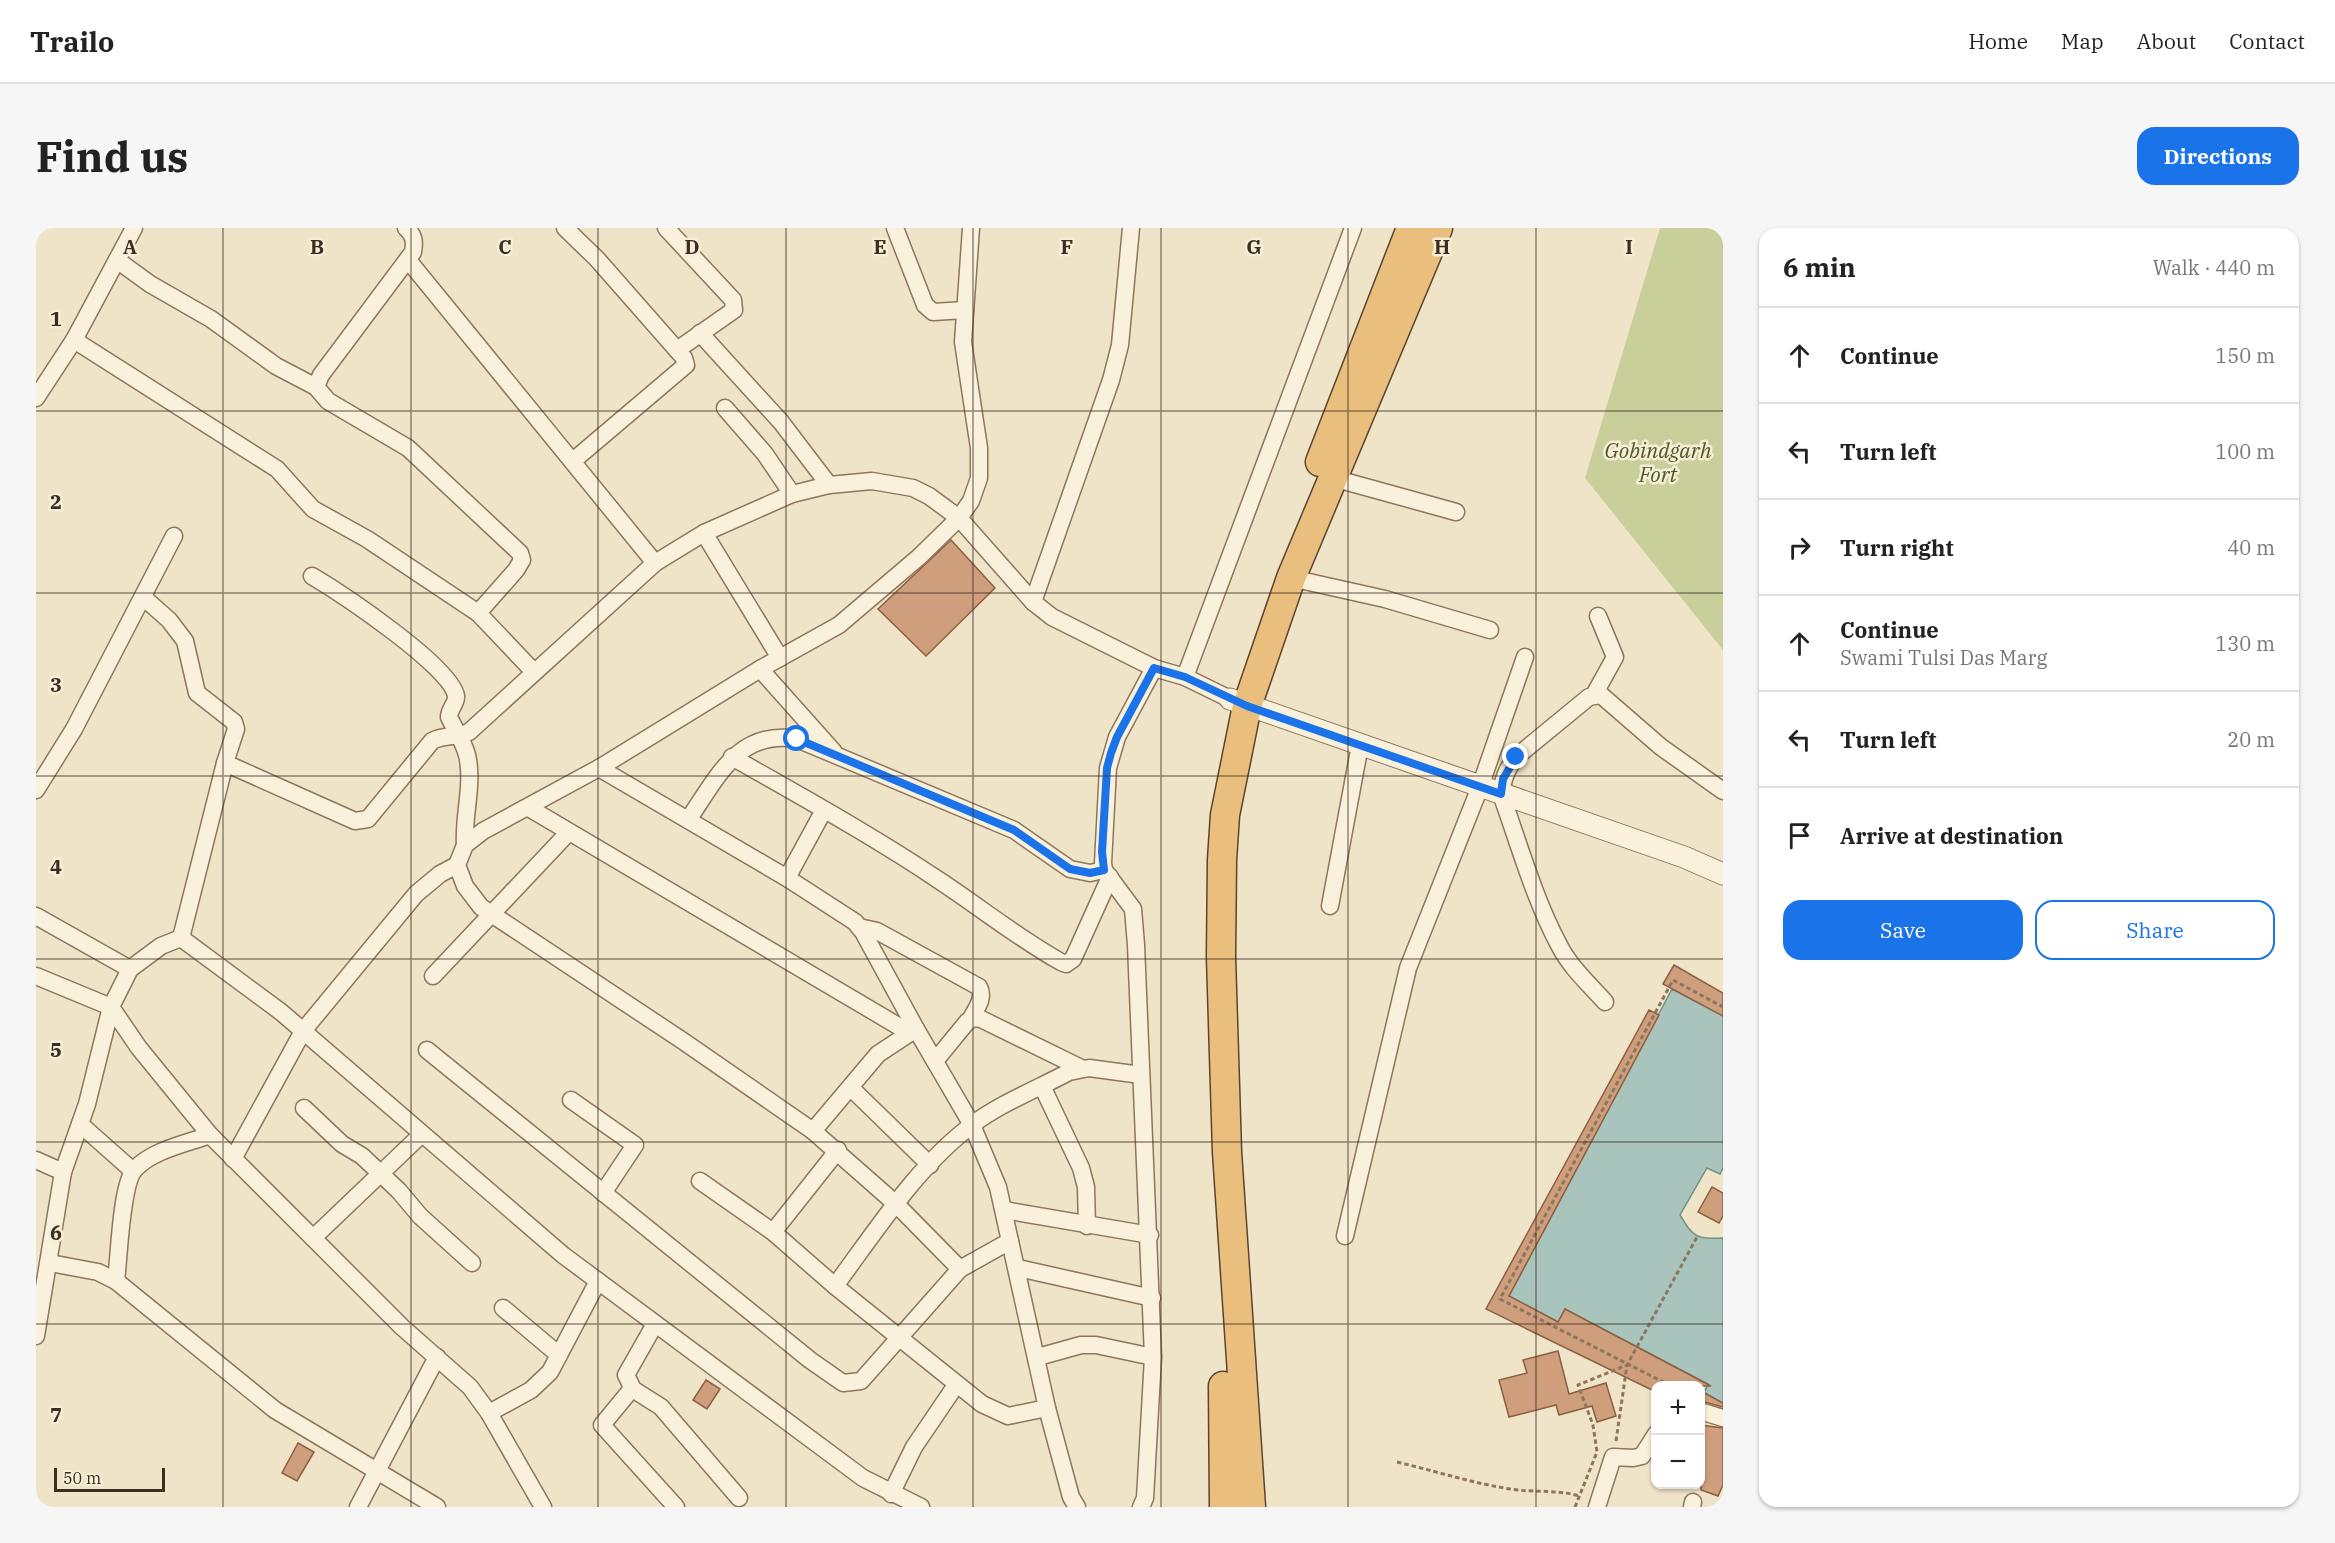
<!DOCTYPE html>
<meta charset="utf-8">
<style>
:root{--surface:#fff;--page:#f6f6f6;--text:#222;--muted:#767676;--line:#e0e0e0;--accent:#1a73e8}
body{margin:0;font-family:"IBM Plex Serif",serif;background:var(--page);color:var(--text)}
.controls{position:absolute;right:18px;bottom:18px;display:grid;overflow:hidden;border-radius:12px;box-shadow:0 2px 4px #0004}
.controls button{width:54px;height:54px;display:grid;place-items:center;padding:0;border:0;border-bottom:2px solid var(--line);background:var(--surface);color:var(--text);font:30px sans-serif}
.scale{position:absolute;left:18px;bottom:15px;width:111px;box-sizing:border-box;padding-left:6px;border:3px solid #3d2e20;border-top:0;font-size:16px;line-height:21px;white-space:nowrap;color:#3d2e20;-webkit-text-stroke:4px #f7eed8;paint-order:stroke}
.stop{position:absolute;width:18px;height:18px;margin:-14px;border:4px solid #1a73e8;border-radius:50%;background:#fff}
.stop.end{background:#1a73e8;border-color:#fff;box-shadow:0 2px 6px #0008}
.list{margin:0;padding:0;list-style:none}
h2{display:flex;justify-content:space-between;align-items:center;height:78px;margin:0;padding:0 24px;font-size:26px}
h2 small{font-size:20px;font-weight:400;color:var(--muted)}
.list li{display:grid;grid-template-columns:39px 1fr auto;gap:18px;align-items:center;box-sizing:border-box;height:96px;padding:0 24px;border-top:2px solid var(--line)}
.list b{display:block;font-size:22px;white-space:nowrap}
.list p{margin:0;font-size:20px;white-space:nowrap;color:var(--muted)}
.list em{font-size:20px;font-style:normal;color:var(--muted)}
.actions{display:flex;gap:12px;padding:18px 24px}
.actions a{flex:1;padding:14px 0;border:2px solid var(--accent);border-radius:18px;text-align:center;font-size:21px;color:var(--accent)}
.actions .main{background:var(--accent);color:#fff}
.icon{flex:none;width:33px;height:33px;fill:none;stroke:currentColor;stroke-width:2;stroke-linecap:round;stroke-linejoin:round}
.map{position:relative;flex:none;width:1687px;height:1279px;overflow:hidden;border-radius:18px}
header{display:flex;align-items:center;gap:36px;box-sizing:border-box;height:84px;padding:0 30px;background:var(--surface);border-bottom:2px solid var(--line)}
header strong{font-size:28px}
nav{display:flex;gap:33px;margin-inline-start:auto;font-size:21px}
.intro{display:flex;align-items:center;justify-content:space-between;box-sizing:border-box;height:144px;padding:0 36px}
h1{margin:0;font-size:42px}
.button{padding:15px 27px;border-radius:18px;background:var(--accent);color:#fff;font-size:21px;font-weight:700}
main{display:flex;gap:36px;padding:0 36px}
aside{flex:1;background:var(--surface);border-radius:18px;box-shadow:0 2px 4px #0004}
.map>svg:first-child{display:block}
</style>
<header>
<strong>Trailo</strong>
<nav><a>Home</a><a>Map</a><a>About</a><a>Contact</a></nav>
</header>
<div class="intro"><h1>Find us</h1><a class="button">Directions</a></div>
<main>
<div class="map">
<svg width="1687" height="1279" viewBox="0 0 1687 1279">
<rect width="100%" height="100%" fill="#f0e4c8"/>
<polygon fill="#c9cf9b" points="1624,0 1687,0 1687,422 1549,250"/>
<path fill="#a9c4bc" stroke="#6f938a" stroke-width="1.5" d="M1636,761l51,27v152l-3,6 -13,-6 -27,47c14,23 16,24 43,23v165l-19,-10 4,-9 -143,-75 -7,13 -49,-26z"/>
<g fill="#cf9f7d" stroke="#8d5f41" stroke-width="1.5">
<polygon points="915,312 959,360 890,428 842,381"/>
<polygon points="1638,737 1687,765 1687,788 1627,756"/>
<polygon points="1613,782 1623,787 1473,1068 1522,1094 1529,1081 1675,1158 1620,1158 1620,1164 1450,1081"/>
<polygon points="1676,959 1687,965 1687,988 1683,995 1662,984"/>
<polygon points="1522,1123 1533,1166 1570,1155 1580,1188 1561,1194 1556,1178 1523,1187 1520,1177 1473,1189 1463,1152 1491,1145 1487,1132"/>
<polygon points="670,1152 684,1161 671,1181 657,1172"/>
<polygon points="1665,1163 1687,1175 1687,1179 1665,1173"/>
<polygon points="1665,1197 1687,1200 1687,1257 1682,1268 1665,1262"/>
<polygon points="262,1215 278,1224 261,1253 246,1245"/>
</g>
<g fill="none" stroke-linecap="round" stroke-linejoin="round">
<defs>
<g id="minor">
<path d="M370,0c8,7 9,13 7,24l-92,123 -5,12 12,14 80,47 112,105 2,7 -6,10 -38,43 56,59"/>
<polyline points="529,0 561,31 648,130 650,137 538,232"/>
<polyline points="630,0 697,72 698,82 641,122"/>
<polyline points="859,0 889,77 897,84 929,82"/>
<polyline points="81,32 114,56 175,91 240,138 280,159"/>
<polyline points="372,32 619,335"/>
<polyline points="664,105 745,194 793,257"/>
<polyline points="38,112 241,241 277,281 331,311 442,385"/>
<polyline points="0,170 38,112 98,0"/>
<polyline points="689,180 729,226 756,266"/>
<polyline points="1297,250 1420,284"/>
<polyline points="668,305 744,430"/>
<path d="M276,348c27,16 139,90 144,120 1,7 -7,13 -7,21 6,13 14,23 18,38 7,29 -4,60 -2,90"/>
<polyline points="1255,350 1349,371 1454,402"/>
<polyline points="107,369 133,392 149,413 161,465 198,494 200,501 189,535"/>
<polyline points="997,374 1075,152 1084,117 1095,0"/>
<polyline points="724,441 798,524"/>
<polyline points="1558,467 1579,429 1562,388"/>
<polyline points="1194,471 1149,449 1317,0"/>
<path d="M696,529c70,40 141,79 208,124 41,27 78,57 121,81l5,2 7,-5 37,-82"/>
<polyline points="563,540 751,650 819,694 827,704 880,801 936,897 962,959 1011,1180 1035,1269 1041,1279"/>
<polyline points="0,562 38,501 138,308"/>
<polyline points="493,580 874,805"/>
<path d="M652,592c29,-42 50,-91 109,-81l217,91 56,39 20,4 14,-3"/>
<polyline points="751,650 788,582"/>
<polyline points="1294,678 1324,517"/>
<polyline points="0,688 94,741"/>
<path d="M823,699l18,4 102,56c6,11 -3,22 -9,33"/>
<path d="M145,710l44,-175 130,58 13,-2 64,-78c13,-7 26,-3 37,-9l186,-169 49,-30 88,-39 37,-9 43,-4 41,7 16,8 30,22 74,84 19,15 102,51 31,9"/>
<polyline points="145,710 245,784 527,1027 827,1250 885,1279"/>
<polyline points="0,748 75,779 103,820 174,907 366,1099 434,1159 453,1185 507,1279"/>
<polyline points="397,748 532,605"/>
<path d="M1569,774c-16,-18 -35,-35 -46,-57 -25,-47 -40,-101 -58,-151 2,-16 6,-25 15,-37l73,-60 12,-2 60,52 62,44"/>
<polyline points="391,822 774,1132 807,1155 825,1153 924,1041 974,1013"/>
<polyline points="899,833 931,794 937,790 945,791 1045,840"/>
<polyline points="1006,858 1045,940 1050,959 1051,998"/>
<polyline points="815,860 894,937"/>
<polyline points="535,872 599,917 567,965"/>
<polyline points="268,880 306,916 326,928 363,963 384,988 436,1035"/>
<polyline points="44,896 97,943"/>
<polyline points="777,903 842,826 880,801"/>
<polyline points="197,931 267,803 380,666 404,646 421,637"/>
<polyline points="0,932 27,944 51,876 75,779 94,741 125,718 145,710"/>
<polyline points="664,953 737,1004 799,1058"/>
<polyline points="968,982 1114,1007"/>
<polyline points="737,1004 802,922"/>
<polyline points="1309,1008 1372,740 1444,559 1489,429"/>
<polyline points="277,1010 386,906"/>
<polyline points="14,1035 62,1044 80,1053 239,1182 401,1279"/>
<polyline points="982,1040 1116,1070"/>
<polyline points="924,1041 860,976 777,903 647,813 445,679 429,658 421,637 429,617 447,603 563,540 724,441 803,397 883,329 923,290 935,273 943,250 943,220 927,114 935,0"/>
<path d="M80,1053c3,-22 5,-98 19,-112 18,-19 50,-25 75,-34"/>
<polyline points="467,1080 523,1127"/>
<polyline points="619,1096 590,1147 595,1157 594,1163 566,1197 640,1279"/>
<polyline points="0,1108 27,944"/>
<polyline points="1002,1129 1045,1117 1060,1117 1117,1129"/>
<polyline points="595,1160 625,1179 703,1270"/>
<path d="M1011,1180l-39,8 -26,-12 -147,-118c40,-54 82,-120 137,-161 25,-20 67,-37 97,-53l20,-4 52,7"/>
<polyline points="1664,1183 1687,1190"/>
<polyline points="453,1185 495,1162 514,1144 562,1053"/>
<polyline points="855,1266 878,1219 920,1157"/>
<polyline points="322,1279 401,1129"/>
<polyline points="1105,1279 1109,1270 1117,1129 1100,717 1097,681 1068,642 1067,635 1072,540 1081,509 1118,440"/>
<polyline points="1561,1279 1577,1229 1597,1230 1606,1228 1620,1206"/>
<polyline points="1656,1279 1657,1274"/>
</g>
<polyline id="tertiary" points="1194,471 1648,629 1687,646"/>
<g id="trunk">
<polyline points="1284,234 1375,0"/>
<polyline points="1187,1158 1188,1279"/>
<polyline points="1215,1279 1191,924 1185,729 1186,632 1189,587 1211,478 1255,350 1402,0"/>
</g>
</defs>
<use href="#minor" stroke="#8d765c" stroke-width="19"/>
<use href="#tertiary" stroke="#8d765c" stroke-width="23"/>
<use href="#trunk" stroke="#5b4430" stroke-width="31"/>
<g stroke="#8d765c" stroke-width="3" stroke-dasharray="4.5 3" stroke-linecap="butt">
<polyline points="1635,1158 1464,1071 1637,752 1687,779"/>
<polyline points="1580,1213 1591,1137 1661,1009"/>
<path d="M1361,1234c38,9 75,21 113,27 24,4 46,0 69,7"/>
<polyline points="1539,1279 1561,1224 1557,1197 1542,1157 1591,1137"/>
</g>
<use href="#minor" stroke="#faf1dc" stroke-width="16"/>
<use href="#tertiary" stroke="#faf1dc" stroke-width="21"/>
<use href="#trunk" stroke="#eabe7c" stroke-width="28"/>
</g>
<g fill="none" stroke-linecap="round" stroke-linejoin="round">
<polyline stroke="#1a73e8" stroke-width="8" points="761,511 978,602 1034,641 1054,645 1068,642 1066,624 1071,540 1075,525 1081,509 1118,440 1149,449 1211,478 1465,566 1467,551 1480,529"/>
</g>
<path fill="none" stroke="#3d2e20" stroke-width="1.5" stroke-opacity="0.55" d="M187,0v1279M375,0v1279M562,0v1279M750,0v1279M937,0v1279M1125,0v1279M1312,0v1279M1500,0v1279M0,183h1687M0,365h1687M0,548h1687M0,731h1687M0,914h1687M0,1096h1687"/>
<g text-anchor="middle" stroke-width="5" stroke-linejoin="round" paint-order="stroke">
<g font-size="21" font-style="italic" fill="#4d5a26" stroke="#f7eed8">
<text x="1622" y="230">Gobindgarh<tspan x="1622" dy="24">Fort</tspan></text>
</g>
</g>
<g font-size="20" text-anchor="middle" font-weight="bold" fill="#3d2e20" stroke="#f7eed8" stroke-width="5" stroke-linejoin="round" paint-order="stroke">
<text x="94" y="26">A</text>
<text x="281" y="26">B</text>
<text x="469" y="26">C</text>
<text x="656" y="26">D</text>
<text x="844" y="26">E</text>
<text x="1031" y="26">F</text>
<text x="1218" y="26">G</text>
<text x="1406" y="26">H</text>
<text x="1593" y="26">I</text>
<text x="20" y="98">1</text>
<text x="20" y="281">2</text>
<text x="20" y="464">3</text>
<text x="20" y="646">4</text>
<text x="20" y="829">5</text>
<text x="20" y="1012">6</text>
<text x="20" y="1194">7</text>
</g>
</svg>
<div class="controls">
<button>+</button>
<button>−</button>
</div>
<div class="scale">50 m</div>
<div class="stop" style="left:761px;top:511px"></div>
<div class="stop end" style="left:1480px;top:529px"></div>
</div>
<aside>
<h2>6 min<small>Walk · 440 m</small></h2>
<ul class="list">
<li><svg class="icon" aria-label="ahead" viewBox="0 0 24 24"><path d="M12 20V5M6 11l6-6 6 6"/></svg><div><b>Continue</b></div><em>150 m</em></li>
<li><svg class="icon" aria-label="left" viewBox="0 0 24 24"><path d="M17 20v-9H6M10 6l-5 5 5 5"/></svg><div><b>Turn left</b></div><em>100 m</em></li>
<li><svg class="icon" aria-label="right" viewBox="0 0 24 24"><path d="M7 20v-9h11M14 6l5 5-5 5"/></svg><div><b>Turn right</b></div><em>40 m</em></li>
<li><svg class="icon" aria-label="ahead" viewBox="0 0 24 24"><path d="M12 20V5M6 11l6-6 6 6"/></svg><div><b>Continue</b><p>Swami Tulsi Das Marg</p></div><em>130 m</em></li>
<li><svg class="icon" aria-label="left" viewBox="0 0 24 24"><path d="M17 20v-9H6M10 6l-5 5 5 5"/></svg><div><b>Turn left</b></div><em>20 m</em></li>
<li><svg class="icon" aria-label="arrive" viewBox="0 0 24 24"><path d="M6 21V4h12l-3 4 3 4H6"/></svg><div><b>Arrive at destination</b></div></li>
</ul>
<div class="actions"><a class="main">Save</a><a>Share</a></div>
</aside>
</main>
